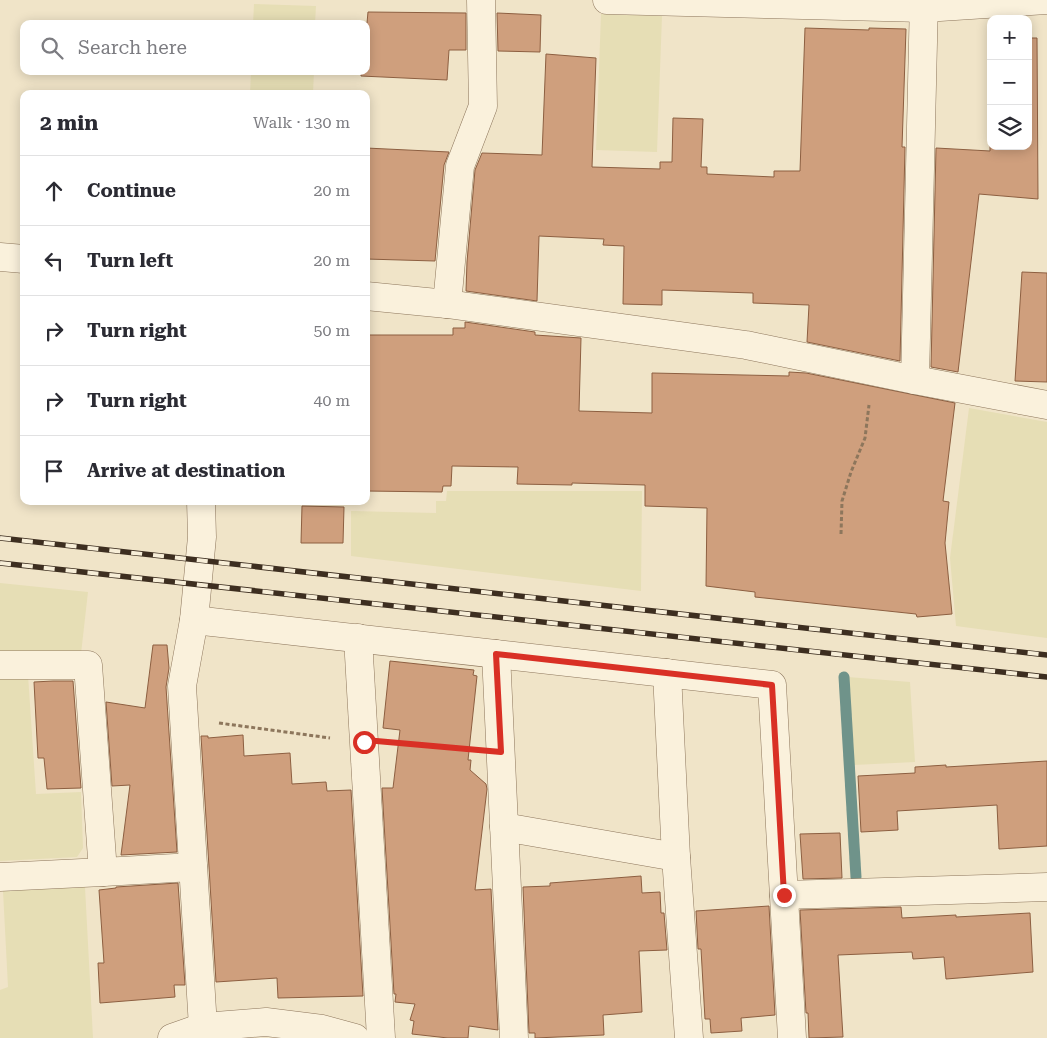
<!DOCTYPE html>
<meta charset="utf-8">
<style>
:root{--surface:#fff;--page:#f7f7f7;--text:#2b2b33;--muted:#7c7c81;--line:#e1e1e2}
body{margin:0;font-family:"Roboto Serif",serif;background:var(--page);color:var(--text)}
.controls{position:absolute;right:15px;top:15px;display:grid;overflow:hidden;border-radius:10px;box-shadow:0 2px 12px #0003}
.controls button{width:45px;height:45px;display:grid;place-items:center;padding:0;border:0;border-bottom:1px solid var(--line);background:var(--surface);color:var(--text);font:25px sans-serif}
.stop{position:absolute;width:15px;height:15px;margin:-11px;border:4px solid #d93025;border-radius:50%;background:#fff}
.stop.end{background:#d93025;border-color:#fff;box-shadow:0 1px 5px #0008}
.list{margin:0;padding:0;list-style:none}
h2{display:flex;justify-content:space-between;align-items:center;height:65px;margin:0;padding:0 20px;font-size:21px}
h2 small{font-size:16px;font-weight:400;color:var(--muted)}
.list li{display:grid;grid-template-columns:32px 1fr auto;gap:15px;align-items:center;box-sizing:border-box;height:70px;padding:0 20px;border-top:1px solid var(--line)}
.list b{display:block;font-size:19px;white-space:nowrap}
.list em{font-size:16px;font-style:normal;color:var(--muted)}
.icon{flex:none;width:28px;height:28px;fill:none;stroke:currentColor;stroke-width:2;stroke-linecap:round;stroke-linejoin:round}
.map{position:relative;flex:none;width:1047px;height:1038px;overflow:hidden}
.search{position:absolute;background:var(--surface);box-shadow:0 2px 12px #0003;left:20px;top:20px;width:350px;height:55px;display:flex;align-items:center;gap:12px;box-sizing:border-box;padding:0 18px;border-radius:10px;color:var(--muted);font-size:19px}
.panel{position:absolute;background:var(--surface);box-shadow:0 2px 12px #0003;left:20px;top:90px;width:350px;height:415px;border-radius:10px}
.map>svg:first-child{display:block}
</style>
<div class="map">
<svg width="1047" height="1038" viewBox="0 0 1047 1038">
<rect width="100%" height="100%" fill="#f0e4c8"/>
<g fill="#e6deb5">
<polygon points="254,4 316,6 315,24 253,24"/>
<polygon points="601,14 662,16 657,152 596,150"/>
<polygon points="251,71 314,71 313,94 250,94"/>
<polygon points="969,408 1047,422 1047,638 956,626 950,558"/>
<polygon points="447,491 642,491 641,591 351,556 351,511 436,513 436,501 446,501"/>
<polygon points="0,583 88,592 81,654 0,653"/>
<polygon points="0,675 28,675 36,794 81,792 83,848 77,857 0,861"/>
<polygon points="848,677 910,682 915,762 854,765"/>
<polygon points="85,887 93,1038 0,1038 0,990 8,987 3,891"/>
</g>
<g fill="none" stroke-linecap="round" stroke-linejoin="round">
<polyline stroke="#6f938a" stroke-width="11" points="844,677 856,877"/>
</g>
<g fill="#cf9f7d" stroke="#8d5f41">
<polygon points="368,12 466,13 466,50 449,50 447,80 361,76 361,71 366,71 366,24 362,24 367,23"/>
<polygon points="497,13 541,15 540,52 498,51"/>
<polygon points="805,28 869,30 869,28 906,29 902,147 905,147 900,361 807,342 809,305 753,303 753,293 662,290 662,305 623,304 624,246 603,245 604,239 539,236 537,301 466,291 467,262 475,170 482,153 542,155 546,54 596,58 592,167 660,169 660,162 672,162 673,118 703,119 701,167 707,167 707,174 774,177 774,171 800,171"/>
<polygon points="1028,38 1037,38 1038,199 979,194 958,372 931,367 936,148 990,151 990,64 991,146 1028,146"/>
<polygon points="366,148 449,152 444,165 435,261 366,259"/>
<polygon points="1022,272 1047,273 1047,382 1015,381"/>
<polygon points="465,322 535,332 535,335 581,338 579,411 652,413 652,373 789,376 789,372 806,373 955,403 943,501 949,502 945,543 952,614 917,617 916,614 755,597 755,592 706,586 707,508 645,506 645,485 572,483 572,485 517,484 518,467 452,466 451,486 443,486 442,492 366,491 366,335 453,335 453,328 465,328"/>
<polygon points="302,506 344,507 343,543 301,543"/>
<polygon points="153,645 167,645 169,668 166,687 177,852 121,855 130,785 112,786 106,702 145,708"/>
<polygon points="390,661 474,670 473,675 477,676 468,760 471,760 470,770 486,784 487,789 475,890 491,889 498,1030 469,1026 468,1038 448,1038 412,1034 414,1021 410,1020 415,1004 395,1002 396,994 394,994 382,788 393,788 400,730 383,728"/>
<polygon points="53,681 73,681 81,788 47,789 44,758 38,758 34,682"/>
<polygon points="243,735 244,756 290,753 292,784 326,782 327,791 351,790 363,996 278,998 277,978 216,982 201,736 208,736 208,738"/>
<polygon points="1047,761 1047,846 999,849 997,805 897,811 898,830 861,832 858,776 915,773 915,767 946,765 946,767"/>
<polygon points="840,833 842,878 803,879 800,834"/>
<polygon points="641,876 642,893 660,892 661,913 664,913 667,950 639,951 642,1012 603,1015 604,1035 535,1038 535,1033 529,1033 523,887 550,886 550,883"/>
<polygon points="178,883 185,985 174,985 175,997 100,1003 98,963 104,963 99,890 116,888 116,887"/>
<polygon points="769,906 775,1015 741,1018 742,1031 711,1033 710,1019 705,1019 701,949 698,949 696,911"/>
<polygon points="901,907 902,918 956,915 956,917 1030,913 1033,972 946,979 944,957 913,959 912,952 838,955 843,1037 809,1038 808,1013 806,1013 800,910"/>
</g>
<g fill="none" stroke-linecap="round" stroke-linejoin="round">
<defs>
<g id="minor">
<polyline points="607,0 924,8 1047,0"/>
<polyline points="0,257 24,259"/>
<polyline points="366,296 447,304 746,345 915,380 1047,405"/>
<polyline points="447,304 460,166 483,106 481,0"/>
<polyline points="915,380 924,0"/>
<polyline points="194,620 202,537 201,501"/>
<polyline points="358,638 381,1038"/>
<polyline points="496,654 514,1038"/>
<polyline points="0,665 88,665 103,872 0,877"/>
<polyline points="667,673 676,857 689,1038"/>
<polyline points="504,827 676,857"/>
<polyline points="103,872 193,867"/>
<polyline points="784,895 1047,887"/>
<polyline points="203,1027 182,686 194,620 772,685 792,1038"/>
<polyline points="172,1038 203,1027 266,1022 322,1029 355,1038"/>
</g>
</defs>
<use href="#minor" stroke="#8d765c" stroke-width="29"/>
<g stroke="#8d765c" stroke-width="3" stroke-dasharray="4 2.5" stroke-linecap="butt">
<polyline points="841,534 842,501 851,472 865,438 869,405"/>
<polyline points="219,723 330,738"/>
<polyline points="398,743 466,749"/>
</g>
<use href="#minor" stroke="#faf1dc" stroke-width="28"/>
<defs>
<g id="rail">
<polyline points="0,538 1047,655"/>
<polyline points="0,563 1047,677"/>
</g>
</defs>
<use href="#rail" stroke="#3d2e20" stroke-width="5.5"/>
<use href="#rail" stroke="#f7eed8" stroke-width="4" stroke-dasharray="11" stroke-linecap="butt"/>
</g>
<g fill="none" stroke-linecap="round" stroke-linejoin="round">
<polyline stroke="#d93025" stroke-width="6" points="364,742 365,740 501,752 496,654 772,685 784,895"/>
</g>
</svg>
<div class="controls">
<button>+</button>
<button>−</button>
<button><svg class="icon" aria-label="layers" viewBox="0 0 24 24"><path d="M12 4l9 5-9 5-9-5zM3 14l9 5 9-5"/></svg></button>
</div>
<div class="stop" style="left:364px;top:742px"></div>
<div class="stop end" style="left:784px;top:895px"></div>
<div class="search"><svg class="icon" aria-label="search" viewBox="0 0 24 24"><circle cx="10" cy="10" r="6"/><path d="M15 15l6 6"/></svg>Search here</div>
<section class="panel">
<h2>2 min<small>Walk · 130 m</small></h2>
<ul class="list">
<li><svg class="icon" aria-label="ahead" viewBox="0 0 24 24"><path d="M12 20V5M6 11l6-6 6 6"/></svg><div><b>Continue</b></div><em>20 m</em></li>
<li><svg class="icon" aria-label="left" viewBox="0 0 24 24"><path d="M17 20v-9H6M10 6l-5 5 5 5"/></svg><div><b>Turn left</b></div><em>20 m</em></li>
<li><svg class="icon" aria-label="right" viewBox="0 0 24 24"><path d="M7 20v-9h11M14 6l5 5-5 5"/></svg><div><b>Turn right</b></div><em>50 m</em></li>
<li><svg class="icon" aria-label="right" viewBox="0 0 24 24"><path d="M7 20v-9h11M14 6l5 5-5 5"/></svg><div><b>Turn right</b></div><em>40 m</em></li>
<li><svg class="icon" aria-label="arrive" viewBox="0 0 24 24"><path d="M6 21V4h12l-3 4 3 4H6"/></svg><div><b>Arrive at destination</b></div></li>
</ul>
</section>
</div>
